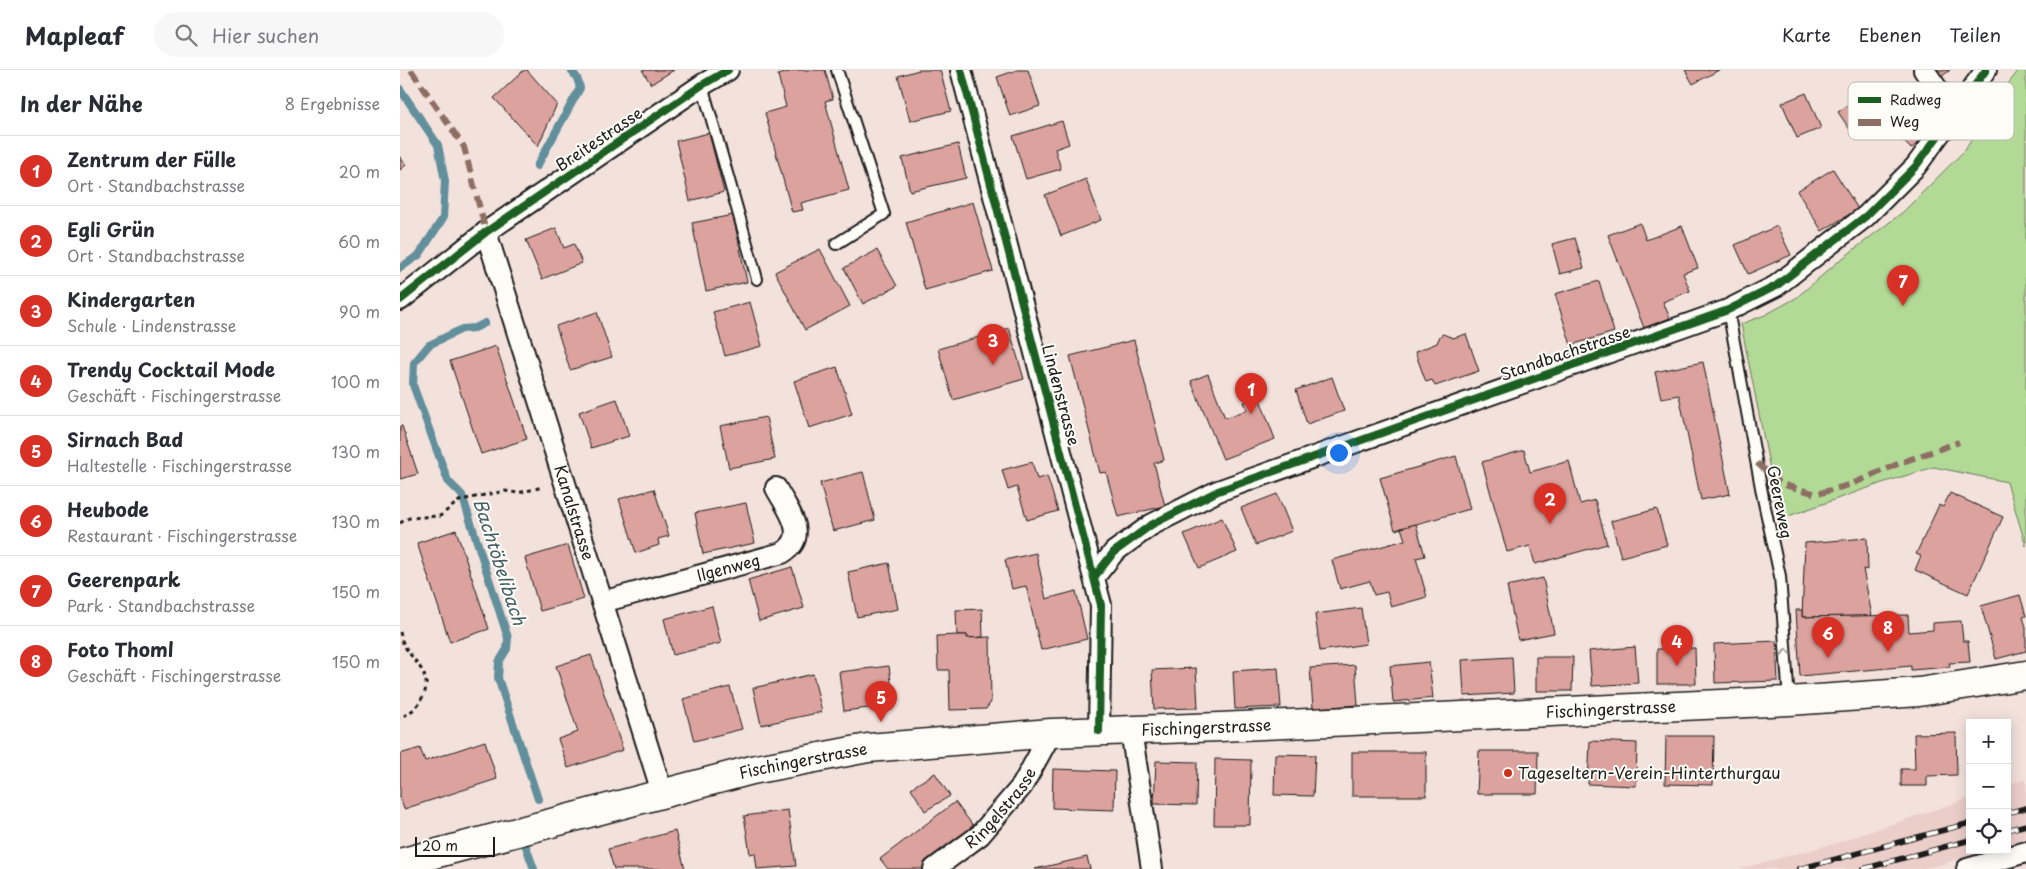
<!DOCTYPE html>
<html lang="de">
<meta charset="utf-8">
<style>
:root{--surface:#fff;--page:#f7f7f7;--text:#2b2b33;--muted:#7c7c81;--line:#e1e1e2;--accent:#d93025}
body{margin:0;font-family:"Playpen Sans",sans-serif;background:var(--page);color:var(--text)}
.controls{position:absolute;right:15px;bottom:15px;display:grid;overflow:hidden;border-radius:0px;box-shadow:0 2px 12px #0003}
.controls button{width:45px;height:45px;display:grid;place-items:center;padding:0;border:0;border-bottom:1px solid var(--line);background:var(--surface);color:var(--text);font:25px sans-serif}
.scale{position:absolute;left:15px;bottom:12px;width:80px;box-sizing:border-box;padding-left:5px;border:2px solid #1c1c1c;border-top:0;font-size:14px;line-height:18px;white-space:nowrap;color:#1c1c1c;-webkit-text-stroke:4px #fdfcf7;paint-order:stroke}
.you{position:absolute;left:938px;top:382px;width:18px;height:18px;margin:-12px;border:4px solid #fff;border-radius:50%;background:#1a73e8;box-shadow:0 0 0 8px #1a73e833}
.badge{display:grid;place-items:center;width:32px;height:32px;border-radius:50%;background:var(--accent);color:#fff;font-size:16px;font-weight:700}
.pin{position:absolute;translate:-50% -41px;filter:drop-shadow(0 1px 2px #0008)}
.pin::after{content:'';position:absolute;top:26px;width:18px;height:15px;background:inherit;clip-path:polygon(0 0,100% 0,50% 100%)}
.list{margin:0;padding:0;list-style:none}
h2{display:flex;justify-content:space-between;align-items:center;height:65px;margin:0;padding:0 20px;font-size:21px}
h2 small{font-size:16px;font-weight:400;color:var(--muted)}
.list li{display:grid;grid-template-columns:32px 1fr auto;gap:15px;align-items:center;box-sizing:border-box;height:70px;padding:0 20px;border-top:1px solid var(--line)}
.list b{display:block;font-size:19px;white-space:nowrap}
.list p{margin:0;font-size:16px;white-space:nowrap;color:var(--muted)}
.list em{font-size:16px;font-style:normal;color:var(--muted)}
.icon{flex:none;width:28px;height:28px;fill:none;stroke:currentColor;stroke-width:2;stroke-linecap:round;stroke-linejoin:round}
.map{position:relative;flex:none;width:1626px;height:799px;overflow:hidden}
header{display:flex;align-items:center;gap:30px;box-sizing:border-box;height:70px;padding:0 25px;background:var(--surface);border-bottom:1px solid var(--line)}
header strong{font-size:24px}
nav{display:flex;gap:28px;margin-inline-start:auto;font-size:18px}
.search{width:350px;height:45px;background:var(--page);display:flex;align-items:center;gap:12px;box-sizing:border-box;padding:0 18px;border-radius:28px;color:var(--muted);font-size:19px}
main{display:flex}
aside{flex:1;background:var(--surface)}
.map>svg:first-child{display:block}
</style>
<header>
<strong>Mapleaf</strong>
<div class="search"><svg class="icon" aria-label="search" viewBox="0 0 24 24"><circle cx="10" cy="10" r="6"/><path d="M15 15l6 6"/></svg>Hier suchen</div>
<nav><a>Karte</a><a>Ebenen</a><a>Teilen</a></nav>
</header>
<main>
<aside>
<h2>In der Nähe<small>8 Ergebnisse</small></h2>
<ul class="list">
<li><span class="badge">1</span><div><b>Zentrum der Fülle</b><p>Ort · Standbachstrasse</p></div><em>20 m</em></li>
<li><span class="badge">2</span><div><b>Egli Grün</b><p>Ort · Standbachstrasse</p></div><em>60 m</em></li>
<li><span class="badge">3</span><div><b>Kindergarten</b><p>Schule · Lindenstrasse</p></div><em>90 m</em></li>
<li><span class="badge">4</span><div><b>Trendy Cocktail Mode</b><p>Geschäft · Fischingerstrasse</p></div><em>100 m</em></li>
<li><span class="badge">5</span><div><b>Sirnach Bad</b><p>Haltestelle · Fischingerstrasse</p></div><em>130 m</em></li>
<li><span class="badge">6</span><div><b>Heubode</b><p>Restaurant · Fischingerstrasse</p></div><em>130 m</em></li>
<li><span class="badge">7</span><div><b>Geerenpark</b><p>Park · Standbachstrasse</p></div><em>150 m</em></li>
<li><span class="badge">8</span><div><b>Foto Thoml</b><p>Geschäft · Fischingerstrasse</p></div><em>150 m</em></li>
</ul>
</aside>
<div class="map">
<svg width="1626" height="799" viewBox="0 0 1626 799">
<rect width="100%" height="100%" fill="#f3e1dc"/>
<filter id="ink" filterUnits="userSpaceOnUse"><feTurbulence type="fractalNoise" baseFrequency=".02" numOctaves="2"/><feDisplacementMap in="SourceGraphic" scale="10" xChannelSelector="R" yChannelSelector="G"/><feConvolveMatrix kernelMatrix="1 2 1 2 8 2 1 2 1" color-interpolation-filters="sRGB"/></filter>
<g filter="url(#ink)">
<g fill="#eccec9">
<polygon points="1626,709 1626,772 1607,777 1607,715"/>
<polygon points="1570,728 1570,780 1593,780 1523,799 1339,799 1436,773"/>
</g>
<polygon fill="#b2da96" stroke="#677b59" points="1619,0 1626,0 1626,476 1607,412 1534,397 1482,413 1380,449 1341,254 1365,245 1396,228 1439,191 1503,142 1565,80 1600,24"/>
<g fill="none" stroke-linecap="round" stroke-linejoin="round">
<g stroke="#628f9c" stroke-width="8">
<polyline points="0,19 38,75 45,111 43,148 19,185 0,198"/>
<polyline points="137,96 180,18 177,8 171,0"/>
<polyline points="85,253 75,258 62,259 29,275 14,293 13,315 48,411 62,425 108,568 107,579 99,592 98,608 138,729"/>
<polyline points="125,774 134,799"/>
</g>
</g>
<g fill="#dca29d" stroke="#1c1c1c">
<polygon points="124,0 127,0 157,34 138,76 94,28"/>
<polygon points="242,0 274,0 251,14"/>
<polygon points="396,0 425,0 433,29 425,31 449,120 401,133 403,140 392,142 365,43 386,37 378,5"/>
<polygon points="519,0 540,0 551,41 510,51 498,6"/>
<polygon points="617,0 628,0 640,36 610,46 597,7"/>
<polygon points="1285,0 1319,0 1293,14"/>
<polygon points="1535,0 1550,0 1541,7"/>
<polygon points="1510,18 1541,52 1511,79 1480,45"/>
<polygon points="1406,23 1421,58 1397,68 1382,33"/>
<polygon points="1454,31 1471,56 1455,67 1438,42"/>
<polygon points="662,51 669,74 655,79 661,99 626,109 613,66"/>
<polygon points="309,63 324,122 290,131 276,71"/>
<polygon points="558,74 566,108 510,121 502,88"/>
<polygon points="0,87 6,95 0,100"/>
<polygon points="1433,99 1458,139 1422,161 1397,121"/>
<polygon points="686,109 701,150 661,166 645,125"/>
<polygon points="573,132 593,201 525,220 506,152"/>
<polygon points="333,145 347,212 306,221 292,153"/>
<polygon points="1240,153 1246,170 1282,156 1298,198 1283,203 1290,221 1263,232 1270,248 1244,258 1208,165"/>
<polygon points="1377,156 1391,185 1348,204 1335,175"/>
<polygon points="156,158 164,178 174,174 182,193 142,209 126,170"/>
<polygon points="1175,168 1184,198 1160,204 1152,174"/>
<polygon points="420,179 450,236 405,260 375,202"/>
<polygon points="477,180 497,216 463,234 444,198"/>
<polygon points="1199,211 1214,262 1171,275 1155,224"/>
<polygon points="350,232 362,276 325,286 313,242"/>
<polygon points="197,242 212,287 170,300 156,256"/>
<polygon points="609,258 624,309 553,330 538,279"/>
<polygon points="1043,264 1053,268 1066,264 1079,301 1035,316 1032,310 1026,312 1015,282 1037,273 1040,266"/>
<polygon points="734,270 764,390 754,393 765,436 718,447 706,402 700,403 670,286"/>
<polygon points="96,276 127,369 81,384 50,291"/>
<polygon points="1303,292 1330,424 1301,430 1279,325 1261,328 1255,302"/>
<polygon points="437,297 452,344 409,358 394,311"/>
<polygon points="808,304 825,348 847,340 844,332 859,327 875,369 823,389 791,311"/>
<polygon points="932,307 944,341 907,354 896,320"/>
<polygon points="217,329 229,366 191,378 179,342"/>
<polygon points="366,347 375,389 329,398 320,356"/>
<polygon points="0,356 2,356 18,404 0,409"/>
<polygon points="1124,380 1130,402 1169,391 1180,434 1195,430 1207,474 1135,494 1130,476 1107,482 1082,392"/>
<polygon points="1056,386 1070,439 995,460 980,408"/>
<polygon points="632,392 637,409 647,406 658,441 627,450 617,417 608,420 602,400"/>
<polygon points="463,402 475,450 433,461 420,413"/>
<polygon points="254,419 269,466 258,469 259,475 236,483 219,429"/>
<polygon points="1550,423 1603,447 1568,524 1515,500 1521,486 1516,484 1539,435 1543,437"/>
<polygon points="877,424 892,461 856,475 841,438"/>
<polygon points="346,433 355,473 303,484 295,443"/>
<polygon points="1257,439 1267,475 1221,487 1211,451"/>
<polygon points="822,448 837,482 799,498 784,464"/>
<polygon points="1016,454 1025,486 1016,488 1027,527 991,537 987,522 974,525 970,511 940,519 932,490 1005,470 1001,458"/>
<polygon points="56,460 89,559 50,572 17,473"/>
<polygon points="1467,468 1468,500 1463,499 1472,546 1402,547 1405,473"/>
<polygon points="168,475 184,529 140,541 125,488"/>
<polygon points="636,483 646,529 676,521 687,569 641,580 626,516 612,519 605,490"/>
<polygon points="489,493 498,539 457,547 448,502"/>
<polygon points="392,497 404,538 359,551 348,510"/>
<polygon points="1143,508 1154,563 1118,570 1107,516"/>
<polygon points="1620,525 1626,546 1623,547 1626,557 1626,581 1596,589 1581,536"/>
<polygon points="312,536 321,573 273,585 264,549"/>
<polygon points="961,538 966,574 920,581 915,544"/>
<polygon points="582,539 583,567 567,568 567,565 557,565 556,540"/>
<polygon points="1396,540 1402,540 1402,547 1508,545 1509,562 1533,560 1533,553 1561,551 1563,571 1568,571 1570,592 1549,593 1550,597 1511,600 1511,596 1400,606"/>
<polygon points="557,565 567,565 567,568 590,567 591,632 586,639 550,640 549,600 538,600 537,566"/>
<polygon points="1376,571 1378,611 1315,613 1314,574"/>
<polygon points="1235,577 1238,613 1192,616 1189,581"/>
<polygon points="1295,578 1296,614 1257,614 1257,579"/>
<polygon points="191,585 223,680 168,698 158,669 178,662 156,596"/>
<polygon points="1112,587 1114,623 1064,626 1062,590"/>
<polygon points="1136,587 1173,587 1172,621 1136,621"/>
<polygon points="1029,592 1033,628 993,632 990,596"/>
<polygon points="955,595 958,635 913,638 910,598"/>
<polygon points="489,596 494,635 444,641 439,602"/>
<polygon points="796,598 798,638 754,639 752,600"/>
<polygon points="878,598 881,637 835,639 833,601"/>
<polygon points="413,604 422,642 361,655 353,618"/>
<polygon points="330,617 342,659 294,671 283,629"/>
<polygon points="1556,663 1557,705 1527,706 1527,716 1501,716 1501,699 1515,699 1514,664"/>
<polygon points="1266,666 1314,666 1313,715 1265,714"/>
<polygon points="85,671 97,709 4,739 0,728 0,684 20,678 25,691"/>
<polygon points="1190,671 1237,673 1236,716 1188,714"/>
<polygon points="1079,681 1138,681 1137,724 1077,724"/>
<rect x="952" y="682" width="74" height="44"/>
<polygon points="875,684 915,685 913,726 874,725"/>
<polygon points="815,689 851,690 850,755 814,755"/>
<polygon points="756,691 797,692 796,735 754,734"/>
<polygon points="653,699 715,701 714,740 652,738"/>
<polygon points="535,703 550,726 525,741 511,718"/>
<polygon points="555,732 575,758 522,799 488,799 480,789"/>
<polygon points="388,740 396,796 357,799 355,783 350,784 344,746"/>
<polygon points="275,761 285,799 214,799 208,779"/>
<polygon points="687,787 690,799 635,799"/>
</g>
<g fill="none" stroke-linecap="round" stroke-linejoin="round">
<defs>
<g id="lane">
<polyline points="302,15 357,209"/>
<polyline points="436,174 484,144 437,0"/>
<polyline points="1328,240 1363,428 1380,506 1389,631"/>
</g>
<g id="street">
<polyline points="561,0 701,535 699,661"/>
<polyline points="1524,0 1542,26 1558,40"/>
<path id="s1" d="M86,162l176,560"/>
<polyline points="0,230 86,162 302,15 328,0"/>
<polyline points="695,506 714,482 751,455 818,421 1328,240 1376,216 1466,146 1516,96 1586,0"/>
<path id="s2" d="M202,532l180,-49c29,-17 5,-44 -6,-65"/>
<polyline points="731,660 752,799"/>
<path id="s3" d="M534,799l46,-34 42,-49 29,-53"/>
<polyline points="1567,799 1626,782"/>
</g>
<g id="secondary">
<path id="s4" d="M0,793l352,-93 116,-22 183,-15 169,-6 569,-26 130,-9 107,-17"/>
</g>
</defs>
<use href="#lane" stroke="#1c1c1c" stroke-width="14"/>
<use href="#street" stroke="#1c1c1c" stroke-width="24"/>
<use href="#secondary" stroke="#1c1c1c" stroke-width="31"/>
<g stroke="#1c1c1c" stroke-width="3" stroke-dasharray="4 4" stroke-linecap="butt">
<polyline points="0,453 9,448 40,446 59,431 70,428 105,421 118,423 143,417"/>
<path d="M0,562c1,4 2,8 3,11 8,17 30,30 21,51 -6,13 -12,18 -24,24"/>
</g>
<use href="#lane" stroke="#fdfcf7" stroke-width="10"/>
<use href="#street" stroke="#fdfcf7" stroke-width="20"/>
<use href="#secondary" stroke="#fdfcf7" stroke-width="28"/>
<defs>
<g id="rail">
<polyline points="1607,743 1626,738"/>
<polyline points="1607,760 1626,755"/>
<polyline points="1399,799 1570,753"/>
<polyline points="1463,799 1570,770"/>
</g>
</defs>
<use href="#rail" stroke="#1c1c1c" stroke-width="5.5"/>
<use href="#rail" stroke="#fdfcf7" stroke-width="4" stroke-dasharray="11" stroke-linecap="butt"/>
<g stroke="#8d6e63" stroke-width="6" stroke-dasharray="12 6" stroke-linecap="butt">
<polyline points="11,0 64,77 86,162"/>
<polyline points="1357,393 1381,414 1417,424 1452,414 1500,393 1559,372"/>
</g>
<defs>
<g id="cycleway">
<polyline points="561,0 701,535 699,661"/>
<polyline points="0,230 86,162 302,15 328,0"/>
<polyline points="695,506 714,482 751,455 818,421 1328,240 1376,216 1466,146 1516,96 1586,0"/>
</g>
</defs>
<use href="#cycleway" stroke="#fdfcf7" stroke-width="11"/>
<use href="#cycleway" stroke="#1b5e20" stroke-width="8"/>
</g>
<defs><path id="oneway-chevron" d="M-2-3.5L2.5 0L-2 3.5" fill="none" stroke-width="1.6" stroke-linecap="round" stroke-linejoin="round" transform="scale(1.25)"/></defs>
<use stroke="#989794" href="#oneway-chevron" transform="translate(1386 582) rotate(-94)"/>
</g>
<circle fill="#c8321e" stroke="#fdfcf7" stroke-width="2" cx="1108" cy="703" r="5"/>
<g text-anchor="middle" stroke-width="4" stroke-linejoin="round" paint-order="stroke">
<g font-size="16" fill="#1c1c1c" stroke="#fdfcf7">
<text transform="translate(199 69) rotate(-34)" y="6">Breitestrasse</text>
<text transform="translate(1165 283) rotate(-19)" y="6">Standbachstrasse</text>
<text transform="translate(661 325) rotate(75)" y="6">Lindenstrasse</text>
<text transform="translate(1380 432) rotate(79)" y="6">Geereweg</text>
<text dy="6" stroke="none"><textPath href="#s1" startOffset="294">Kanalstrasse</textPath></text>
<text dy="6" stroke="none"><textPath href="#s2" startOffset="131">Ilgenweg</textPath></text>
<text dy="6" stroke="none"><textPath href="#s4" startOffset="1226">Fischingerstrasse</textPath></text>
<text dy="6" stroke="none"><textPath href="#s4" startOffset="821">Fischingerstrasse</textPath></text>
<text dy="6" stroke="none"><textPath href="#s4" startOffset="416">Fischingerstrasse</textPath></text>
<text dy="6" stroke="none"><textPath href="#s3" startOffset="91">Ringelstrasse</textPath></text>
</g>
<g font-size="16" fill="#1c1c1c" stroke="#fdfcf7" text-anchor="start">
<text x="1118" y="709">Tageseltern-Verein-Hinterthurgau</text>
</g>
<g font-size="18" font-style="italic" fill="#455f67" stroke="#fdfcf7">
<text transform="translate(99 492) rotate(72)" y="6">Bachtöbelibach</text>
</g>
</g>
<rect x="1448" y="12" width="166" height="58" rx="8" fill="#fdfcf7" stroke="#bab9b5" stroke-width="1"/>
<rect x="1458" y="27" width="23" height="6" fill="#1b5e20"/>
<rect x="1458" y="49" width="23" height="7" fill="#8d6e63"/>
<g font-size="14" fill="#1c1c1c">
<text x="1490" y="35">Radweg</text>
<text x="1490" y="57">Weg</text>
</g>
</svg>
<div class="controls">
<button>+</button>
<button>−</button>
<button><svg class="icon" aria-label="locate" viewBox="0 0 24 24"><circle cx="12" cy="12" r="6"/><path d="M12 2v4M12 18v4M2 12h4M18 12h4"/></svg></button>
</div>
<div class="scale">20 m</div>
<div class="you"></div>
<div class="pin badge" style="left:851px;top:344px">1</div>
<div class="pin badge" style="left:1150px;top:454px">2</div>
<div class="pin badge" style="left:593px;top:295px">3</div>
<div class="pin badge" style="left:1277px;top:596px">4</div>
<div class="pin badge" style="left:481px;top:652px">5</div>
<div class="pin badge" style="left:1428px;top:588px">6</div>
<div class="pin badge" style="left:1503px;top:236px">7</div>
<div class="pin badge" style="left:1488px;top:582px">8</div>
</div>
</main>
